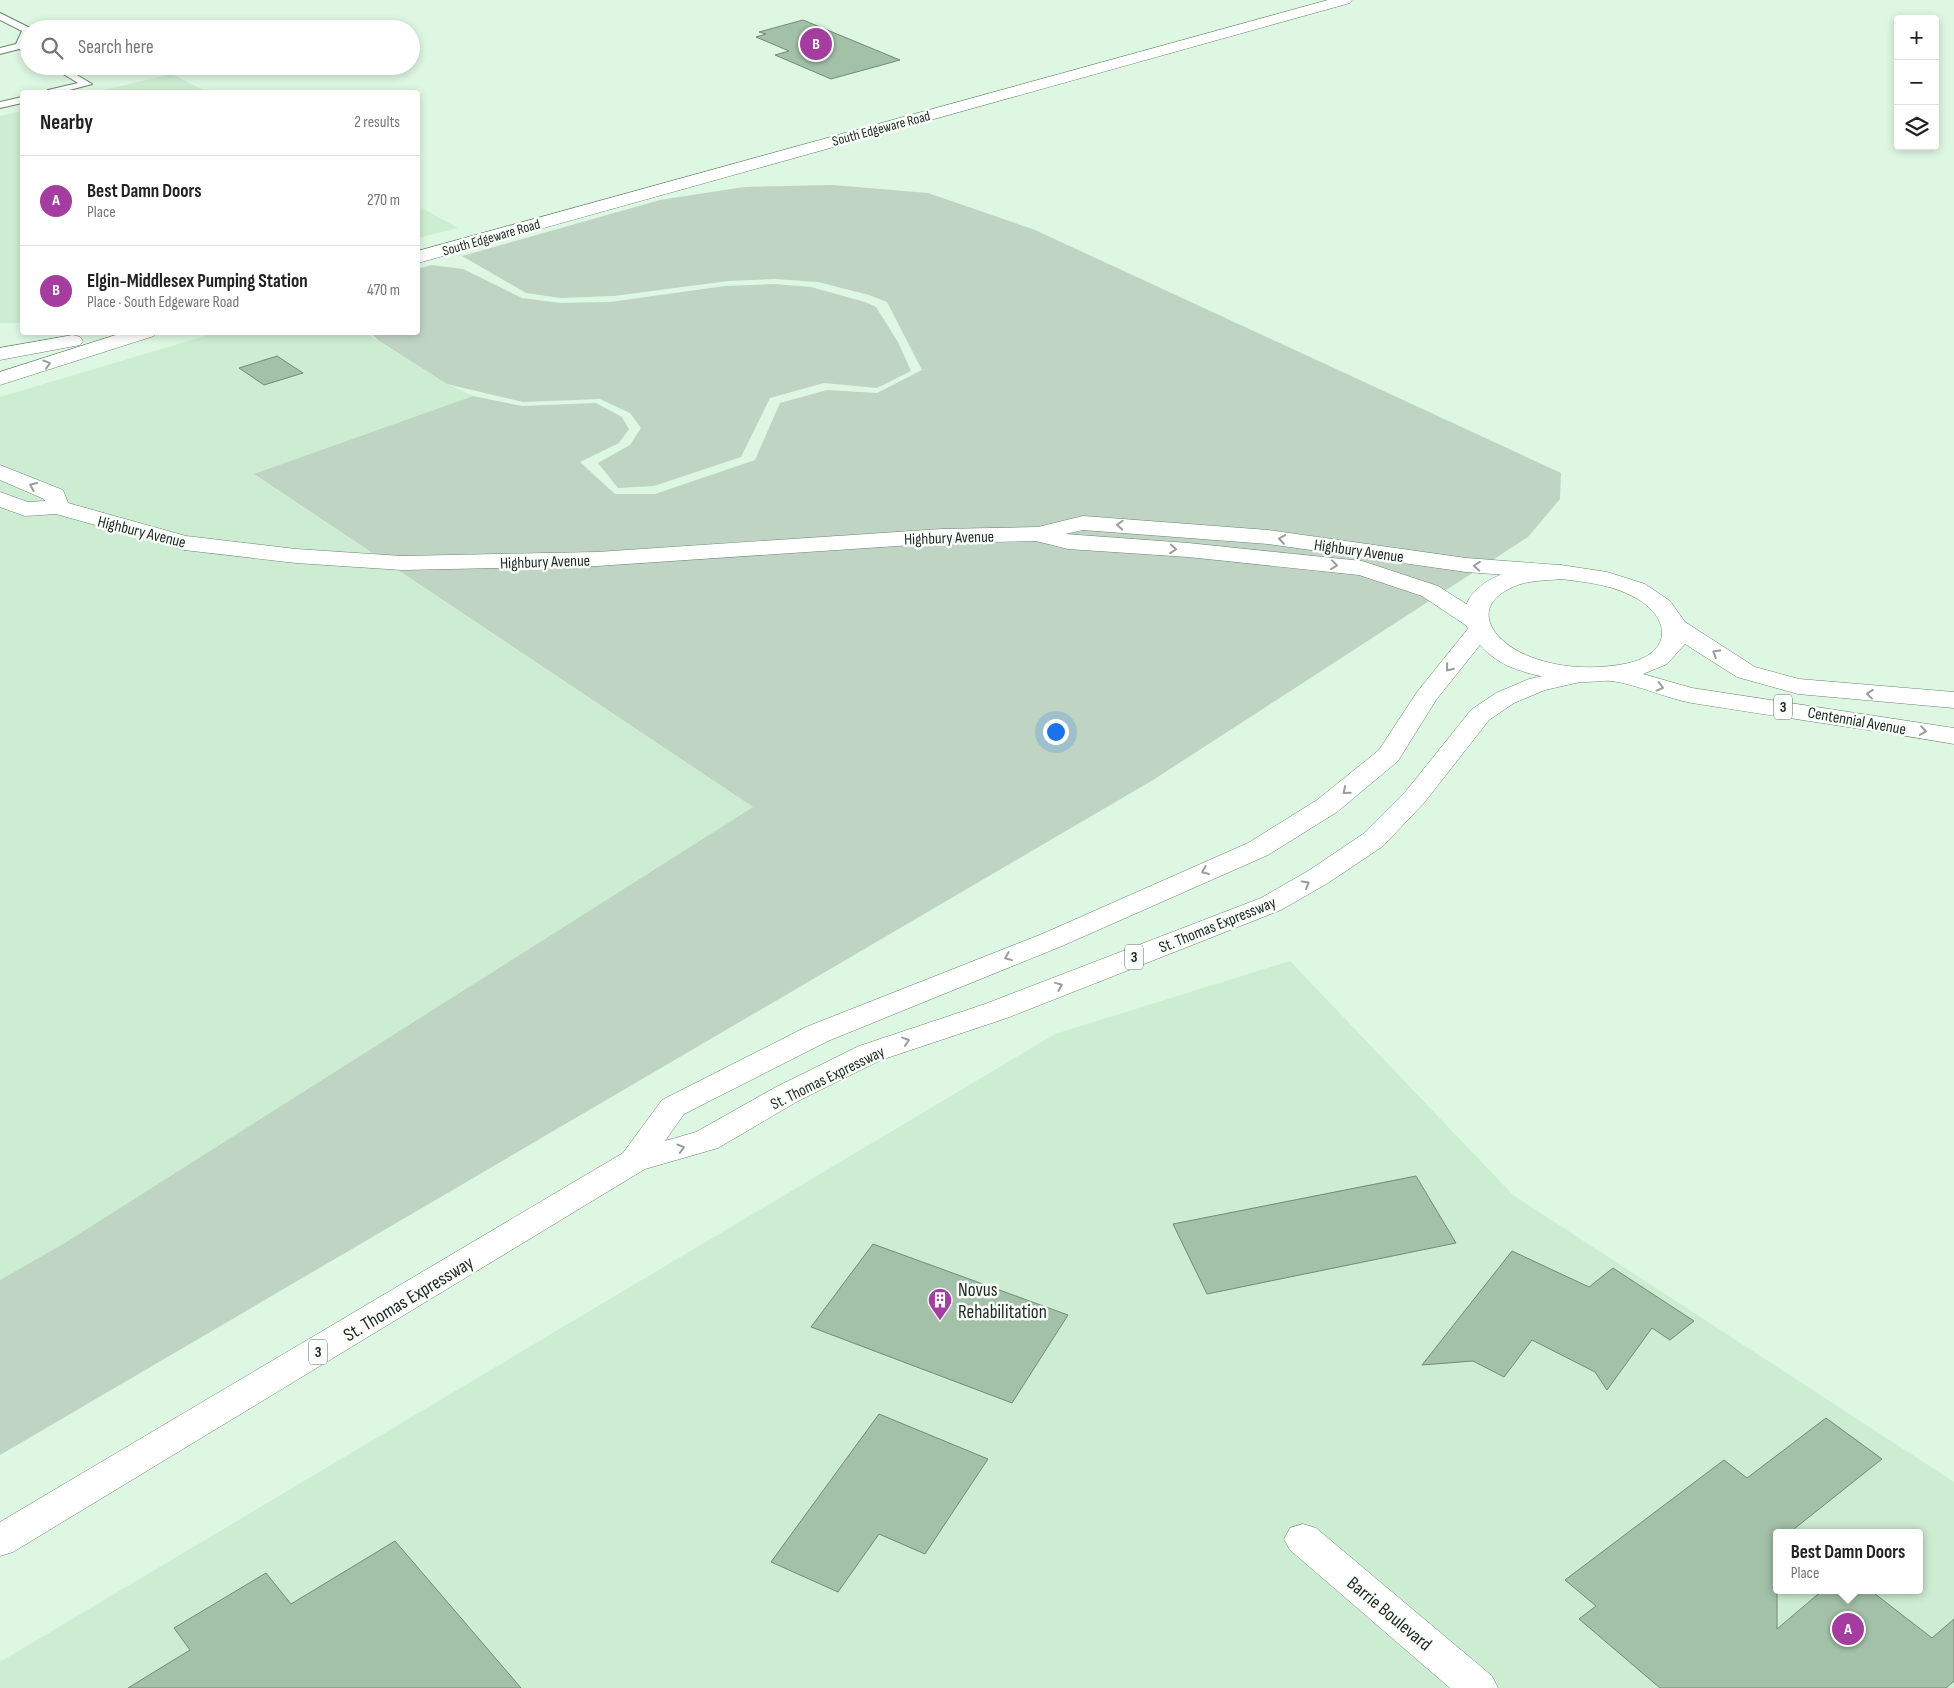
<!DOCTYPE html>
<meta charset="utf-8">
<style>
:root{--surface:#fff;--page:#f2f2f2;--text:#222;--muted:#767676;--line:#e0e0e0;--accent:#a53c9f}
body{margin:0;font-family:"Sofia Sans Condensed",sans-serif;background:var(--page);color:var(--text)}
.controls{position:absolute;right:15px;top:15px;display:grid;overflow:hidden;border-radius:5px;box-shadow:0 2px 8px #0003}
.controls button{width:45px;height:45px;display:grid;place-items:center;padding:0;border:0;border-bottom:1px solid var(--line);background:var(--surface);color:var(--text);font:25px sans-serif}
.you{position:absolute;left:1055px;top:731px;width:18px;height:18px;margin:-12px;border:4px solid #fff;border-radius:50%;background:#1a73e8;box-shadow:0 0 0 8px #1a73e833}
.badge{display:grid;place-items:center;width:32px;height:32px;border-radius:50%;background:var(--accent);color:#fff;font-size:16px;font-weight:700}
.pin{position:absolute;translate:-50% -50%;border:2px solid #fff;box-shadow:0 1px 5px #0006}
.popup{position:absolute;left:1773px;top:1529px;width:150px;height:65px;box-sizing:border-box;display:grid;place-content:center;border-radius:5px;background:var(--surface);filter:drop-shadow(0 1px 4px #0005);font-size:16px;white-space:nowrap;color:var(--muted)}
.popup b{font-size:19px;color:var(--text)}
.popup::after{content:'';position:absolute;left:50%;top:100%;margin-left:-10px;border:10px solid transparent;border-top-color:var(--surface)}
.list{margin:0;padding:0;list-style:none}
h2{display:flex;justify-content:space-between;align-items:center;height:65px;margin:0;padding:0 20px;font-size:21px}
h2 small{font-size:16px;font-weight:400;color:var(--muted)}
.list li{display:grid;grid-template-columns:32px 1fr auto;gap:15px;align-items:center;box-sizing:border-box;height:90px;padding:0 20px;border-top:1px solid var(--line)}
.list b{display:block;font-size:19px;white-space:nowrap}
.list p{margin:0;font-size:16px;white-space:nowrap;color:var(--muted)}
.list em{font-size:16px;font-style:normal;color:var(--muted)}
.icon{flex:none;width:28px;height:28px;fill:none;stroke:currentColor;stroke-width:2;stroke-linecap:round;stroke-linejoin:round}
.map{position:relative;flex:none;width:1954px;height:1688px;overflow:hidden}
.search{position:absolute;background:var(--surface);box-shadow:0 2px 8px #0003;left:20px;top:20px;width:400px;height:55px;display:flex;align-items:center;gap:12px;box-sizing:border-box;padding:0 18px;border-radius:28px;color:var(--muted);font-size:19px}
.panel{position:absolute;background:var(--surface);box-shadow:0 2px 8px #0003;left:20px;top:90px;width:400px;height:245px;border-radius:5px}
.map>svg:first-child{display:block}
</style>
<div class="map">
<svg width="1954" height="1688" viewBox="0 0 1954 1688">
<rect width="100%" height="100%" fill="#ddf7e2"/>
<g fill="#cdedd2" fill-rule="evenodd">
<polygon points="172,74 207,92 95,92"/>
<polygon points="22,111 22,323 0,323 0,116"/>
<polygon points="418,206 458,228 418,238"/>
<polygon points="215,333 365,333 447,384 473,396 255,475 753,807 63,1244 0,1280 0,397"/>
<path d="M1290,961l223,234 441,287v206h-1954v-26l1055,-628zM1777,1533h142v57h-142z"/>
</g>
<g fill="#c0d4c4">
<polygon points="833,185 928,193 1035,230 1561,473 1560,499 1528,537 1153,780 0,1455 0,1280 63,1244 753,807 254,474 473,396 522,406 596,403 622,417 629,429 619,443 580,462 615,494 655,494 755,460 780,403 827,390 877,393 922,370 887,302 869,295 818,282 775,279 728,281 614,296 560,298 526,293 462,256 660,200 744,187"/>
<polygon points="431,265 463,269 522,298 560,303 610,302 725,286 774,284 811,287 865,302 876,307 898,342 911,371 877,388 824,383 770,398 741,457 654,486 618,488 598,463 630,445 641,428 630,413 600,399 523,402 447,384 379,341 371,333 418,332 418,269"/>
</g>
<g fill="#a3c0a8" stroke="#738a77">
<polygon points="803,20 900,60 831,79 775,55 789,51 756,37 766,34 759,32"/>
<polygon points="277,356 303,373 264,385 239,368"/>
<polygon points="1416,1176 1456,1243 1207,1294 1173,1224"/>
<polygon points="873,1244 1068,1315 1012,1403 811,1327"/>
<polygon points="1512,1251 1589,1287 1613,1268 1694,1321 1670,1340 1652,1328 1607,1390 1595,1372 1532,1340 1504,1377 1473,1361 1422,1365"/>
<polygon points="879,1414 988,1459 925,1554 879,1534 838,1592 771,1562"/>
<polygon points="1826,1418 1882,1459 1789,1533 1777,1533 1777,1629 1823,1590 1870,1590 1932,1638 1954,1619 1954,1681 1946,1688 1660,1688 1579,1619 1596,1606 1565,1580 1724,1460 1747,1478"/>
<polygon points="395,1541 521,1688 128,1688 190,1650 174,1628 266,1573 291,1604"/>
</g>
<g fill="none" stroke-linecap="round" stroke-linejoin="round">
<defs>
<g id="service">
<polygon points="0,13 30,28 25,45 29,47 29,54 19,49 0,54 0,48 16,44 22,31 0,20"/>
<polygon points="50,66 62,66 92,84 62,92 47,92 48,90 78,83"/>
<polygon points="22,97 22,103 0,108 0,102"/>
</g>
<polygon id="minor" points="1303,1524 1316,1528 1492,1676 1498,1688 1450,1688 1290,1550 1284,1539 1290,1528"/>
<g id="secondary">
<polygon points="1328,0 1352,0 1350,3 418,263 418,251"/>
<polygon points="125,332 157,332 154,336 0,385 0,372"/>
<polygon points="73,335 80,337 83,341 80,345 0,360 0,348"/>
<polygon points="0,465 63,490 68,503 186,536 296,549 402,556 597,552 942,529 1038,527 1083,516 1268,530 1466,558 1559,565 1567,567 1571,572 1567,577 1559,579 1466,572 1268,544 1083,530 1065,534 1188,543 1362,561 1438,586 1485,616 1488,621 1485,626 1476,628 1467,626 1422,596 1359,575 1188,557 1068,549 1036,541 942,543 597,566 402,570 296,563 184,550 56,514 25,516 0,507 0,492 28,502 45,501 44,499 0,480"/>
</g>
<path id="primary" d="M1561,565l46,7 38,12 25,17 15,21 70,45 44,12 155,13v16l-156,-14 -61,-17 -52,-33 -18,20 -24,10 49,14 262,40v16c-87,-15 -175,-27 -262,-41 -27,-5 -53,-18 -80,-22 -9,-1 -18,1 -27,1 -25,-1 -53,-6 -77,-16 -16,-8 -27,-18 -37,-32 -8,-11 -9,-23 -2,-35 20,-30 59,-31 92,-34zM1561,579c23,3 46,5 67,15 43,19 49,60 -4,70 -32,6 -68,4 -98,-9 -33,-14 -58,-48 -13,-68 15,-7 31,-6 48,-8z"/>
<polygon id="motorway" points="1480,623 1489,625 1492,630 1436,700 1398,761 1337,812 1268,855 1062,946 828,1041 684,1114 665,1141 696,1132 776,1087 859,1046 985,1004 1261,898 1308,871 1363,834 1406,791 1471,710 1496,693 1529,679 1580,668 1589,670 1592,675 1589,680 1545,690 1514,703 1489,720 1424,803 1383,846 1328,883 1281,910 1007,1018 881,1060 798,1101 718,1148 645,1169 13,1552 0,1556 0,1522 623,1153 662,1100 806,1027 1042,934 1248,843 1317,800 1379,750 1417,692 1471,625"/>
</defs>
<use href="#service" stroke="#6b8370" stroke-width="2"/>
<use href="#minor" stroke="#6b8370" stroke-width="1"/>
<use href="#secondary" stroke="#6b8370" stroke-width="1"/>
<use href="#primary" stroke="#6b8370" stroke-width="1"/>
<use href="#motorway" stroke="#6b8370" stroke-width="1"/>
<use href="#service" fill="#fff" fill-rule="evenodd"/>
<use href="#minor" fill="#fff" fill-rule="evenodd"/>
<use href="#secondary" fill="#fff" fill-rule="evenodd"/>
<use href="#primary" fill="#fff" fill-rule="evenodd"/>
<use href="#motorway" fill="#fff" fill-rule="evenodd"/>
</g>
<defs><path id="oneway-chevron" d="M-2-3.5L2.5 0L-2 3.5" fill="none" stroke-width="1.6" stroke-linecap="round" stroke-linejoin="round" transform="scale(1.25)"/></defs>
<g stroke="#9a9e9b">
<use href="#oneway-chevron" transform="translate(47 364) rotate(-17)"/>
<use href="#oneway-chevron" transform="translate(33 486) rotate(-157)"/>
<use href="#oneway-chevron" transform="translate(1120 525) rotate(-177)"/>
<use href="#oneway-chevron" transform="translate(1282 539) rotate(-172)"/>
<use href="#oneway-chevron" transform="translate(1173 549) rotate(4)"/>
<use href="#oneway-chevron" transform="translate(1334 565) rotate(7)"/>
<use href="#oneway-chevron" transform="translate(1477 566) rotate(-175)"/>
<use href="#oneway-chevron" transform="translate(1716 653) rotate(-148)"/>
<use href="#oneway-chevron" transform="translate(1449 668) rotate(129)"/>
<use href="#oneway-chevron" transform="translate(1660 687) rotate(15)"/>
<use href="#oneway-chevron" transform="translate(1870 694) rotate(-174)"/>
<use href="#oneway-chevron" transform="translate(1923 731) rotate(9)"/>
<use href="#oneway-chevron" transform="translate(1346 791) rotate(140)"/>
<use href="#oneway-chevron" transform="translate(1205 871) rotate(157)"/>
<use href="#oneway-chevron" transform="translate(1306 884) rotate(-30)"/>
<use href="#oneway-chevron" transform="translate(1008 957) rotate(158)"/>
<use href="#oneway-chevron" transform="translate(1059 986) rotate(-22)"/>
<use href="#oneway-chevron" transform="translate(906 1041) rotate(-18)"/>
<use href="#oneway-chevron" transform="translate(681 1148) rotate(-16)"/>
</g>
<defs>
<symbol id="building-pin" viewBox="-11 -11 22 30"><path d="M0 17L-7.5 6A9.5 9.5 0 1 1 7.5 6Z" fill="#a53c9f" stroke="#f9fefa"/><path d="M-4-6H4V6H1V3H-1V6H-4ZM-2.5-4.3h1.7v1.8h-1.7ZM.8-4.3h1.7v1.8H.8ZM-2.5-1h1.7V.8h-1.7ZM.8-1h1.7V.8H.8Z" fill="#fff"/></symbol>
</defs>
<g fill-rule="evenodd">
<use href="#building-pin" x="926" y="1286" width="28" height="38"/>
</g>
<g text-anchor="middle" stroke-width="5" stroke-linejoin="round" paint-order="stroke">
<g font-size="14" fill="#1e2820" stroke="#f9fefa">
<text transform="translate(881 128) rotate(-15)" y="5">South Edgeware Road</text>
<text transform="translate(491 237) rotate(-16)" y="5">South Edgeware Road</text>
</g>
<g fill="#f9fefa" stroke="#606861" stroke-width="1">
<rect x="1774" y="694.5" width="18" height="25" rx="4"/>
<rect x="1125" y="944.5" width="18" height="25" rx="4"/>
<rect x="309" y="1339.5" width="18" height="25" rx="4"/>
</g>
<g font-size="15" font-weight="bold" fill="#1e2820">
<text x="1783" y="712">3</text>
<text x="1134" y="962">3</text>
<text x="318" y="1357">3</text>
</g>
<g font-size="16" fill="#1e2820" stroke="#f9fefa">
<text transform="translate(142 531) rotate(14)" y="6">Highbury Avenue</text>
<text transform="translate(949 537) rotate(-2)" y="6">Highbury Avenue</text>
<text transform="translate(1359 550) rotate(8)" y="6">Highbury Avenue</text>
<text transform="translate(545 561) rotate(-2)" y="6">Highbury Avenue</text>
<text transform="translate(1857 720) rotate(10)" y="6">Centennial Avenue</text>
<text transform="translate(1217 924) rotate(-22)" y="6">St. Thomas Expressway</text>
<text transform="translate(827 1077) rotate(-26)" y="6">St. Thomas Expressway</text>
</g>
<g font-size="19" fill="#1e2820" stroke="#f9fefa" text-anchor="start">
<text x="958" y="1296">Novus<tspan x="958" dy="22">Rehabilitation</tspan></text>
</g>
<g font-size="19" fill="#1e2820" stroke="#f9fefa">
<text transform="translate(408 1298) rotate(-31)" y="7">St. Thomas Expressway</text>
<text transform="translate(1390 1613) rotate(40)" y="7">Barrie Boulevard</text>
</g>
</g>
</svg>
<div class="controls">
<button>+</button>
<button>−</button>
<button><svg class="icon" aria-label="layers" viewBox="0 0 24 24"><path d="M12 4l9 5-9 5-9-5zM3 14l9 5 9-5"/></svg></button>
</div>
<div class="you"></div>
<div class="pin badge" style="left:1848px;top:1629px">A</div>
<div class="popup"><b>Best Damn Doors</b>Place</div>
<div class="pin badge" style="left:816px;top:44px">B</div>
<div class="search"><svg class="icon" aria-label="search" viewBox="0 0 24 24"><circle cx="10" cy="10" r="6"/><path d="M15 15l6 6"/></svg>Search here</div>
<section class="panel">
<h2>Nearby<small>2 results</small></h2>
<ul class="list">
<li><span class="badge">A</span><div><b>Best Damn Doors</b><p>Place</p></div><em>270 m</em></li>
<li><span class="badge">B</span><div><b>Elgin-Middlesex Pumping Station</b><p>Place · South Edgeware Road</p></div><em>470 m</em></li>
</ul>
</section>
</div>
